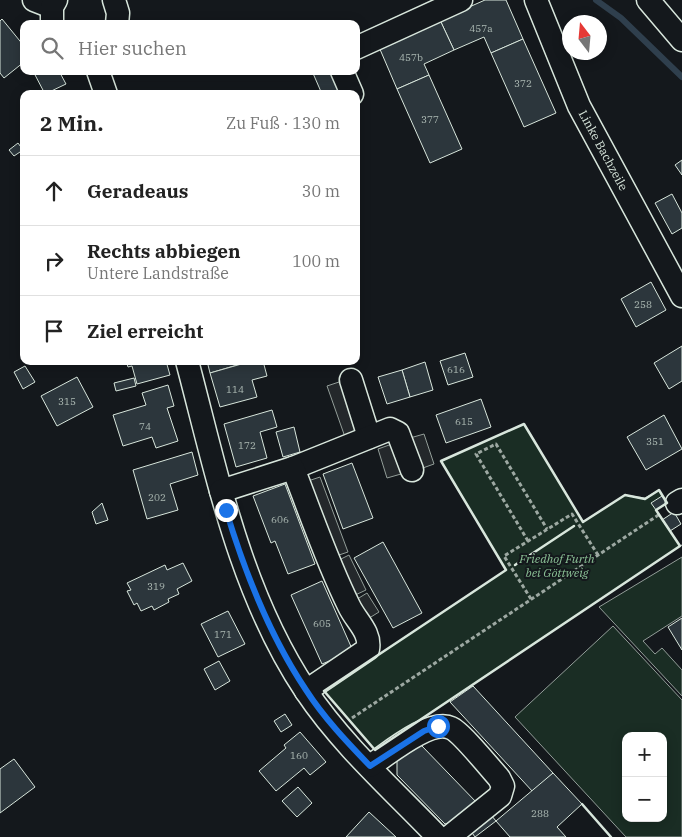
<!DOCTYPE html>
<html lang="de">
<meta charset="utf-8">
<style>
:root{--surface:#fff;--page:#f6f6f6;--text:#222;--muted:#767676;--line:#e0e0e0}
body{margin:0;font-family:"IBM Plex Serif",serif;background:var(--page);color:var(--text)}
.controls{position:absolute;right:15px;bottom:15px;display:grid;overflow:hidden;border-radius:10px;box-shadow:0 2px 12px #0003}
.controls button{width:45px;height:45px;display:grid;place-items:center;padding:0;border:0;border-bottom:1px solid var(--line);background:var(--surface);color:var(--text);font:25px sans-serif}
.compass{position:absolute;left:562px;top:15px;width:45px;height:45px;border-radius:50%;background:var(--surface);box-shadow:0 2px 12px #0003;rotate:344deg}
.stop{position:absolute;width:15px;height:15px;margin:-11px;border:4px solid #1a73e8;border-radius:50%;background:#fff}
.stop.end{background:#1a73e8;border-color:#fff;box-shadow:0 1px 5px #0008}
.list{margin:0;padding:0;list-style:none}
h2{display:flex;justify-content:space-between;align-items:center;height:65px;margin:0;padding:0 20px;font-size:21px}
h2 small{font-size:16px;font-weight:400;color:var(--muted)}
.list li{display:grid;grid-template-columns:32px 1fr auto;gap:15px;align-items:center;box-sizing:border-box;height:70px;padding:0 20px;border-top:1px solid var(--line)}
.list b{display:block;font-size:19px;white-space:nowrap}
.list p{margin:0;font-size:16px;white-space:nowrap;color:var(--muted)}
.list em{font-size:16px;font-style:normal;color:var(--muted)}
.icon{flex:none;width:28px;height:28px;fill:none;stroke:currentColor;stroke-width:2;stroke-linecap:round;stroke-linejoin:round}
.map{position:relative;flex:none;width:682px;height:837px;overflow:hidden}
.search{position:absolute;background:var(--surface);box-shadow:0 2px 12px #0003;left:20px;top:20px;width:340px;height:55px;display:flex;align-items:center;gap:12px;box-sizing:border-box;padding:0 18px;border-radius:10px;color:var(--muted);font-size:19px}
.panel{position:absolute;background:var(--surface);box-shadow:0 2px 12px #0003;left:20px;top:90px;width:340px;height:275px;border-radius:10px}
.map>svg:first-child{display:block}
</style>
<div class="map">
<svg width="682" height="837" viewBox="0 0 682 837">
<rect width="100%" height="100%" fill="#14181c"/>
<g fill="#1a2d24" stroke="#939e99" fill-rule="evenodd">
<polygon points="524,424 583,522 625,495 645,498 659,490 667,503 656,510 680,546 375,750 324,691 506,570 441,461"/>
<polygon points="682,557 682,616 643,641 655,654 662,648 682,670 682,696 599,607"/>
<path d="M613,626l69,74v137h-56l-111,-120zM626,736h37v82h-37z"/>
</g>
<g fill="#24282b" stroke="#939e99">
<polygon points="342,381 359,432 345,437 327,386"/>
<polygon points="424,434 434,464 420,469 410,438"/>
<polygon points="392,444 401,474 387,478 378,449"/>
<polygon points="320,477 348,552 333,557 305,482"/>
<polygon points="349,555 366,590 351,597 335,562"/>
<polygon points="367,593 379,612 366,620 354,601"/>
</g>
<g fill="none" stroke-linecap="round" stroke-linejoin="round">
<polyline stroke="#2f3f4d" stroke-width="6" points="596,0 621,18 682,77"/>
</g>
<g fill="#2c363c" stroke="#d8e6dc">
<polygon points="485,0 506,0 523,39 491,53 484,37 454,50 440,20"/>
<polygon points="2,19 24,46 24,62 4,78 0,73 0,21"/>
<polygon points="440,20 454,50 424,64 429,75 397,89 379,47"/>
<polygon points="523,39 556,113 524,127 491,53"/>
<polygon points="33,71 59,71 66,84 45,94"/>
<polygon points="312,71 333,71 343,94 322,94"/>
<polygon points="429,75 462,149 430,163 397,89"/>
<polygon points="18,143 23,150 14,156 9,150"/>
<polygon points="682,160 682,175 675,165"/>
<polygon points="672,194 682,213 682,228 672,234 655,203"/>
<polygon points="651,282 666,310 636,327 621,299"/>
<polygon points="682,346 682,381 669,389 654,363"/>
<polygon points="465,353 473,377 448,385 440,361"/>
<polygon points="126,361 166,361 170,375 137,384 132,366 128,367"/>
<polygon points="207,361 243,361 244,363 210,373"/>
<polygon points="252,361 263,361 267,376 252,380 257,397 220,407 210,373"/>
<polygon points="425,362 433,390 410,397 402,370"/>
<polygon points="25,366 35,382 23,389 14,372"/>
<polygon points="402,370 410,397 387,404 378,377"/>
<polygon points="77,377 93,407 57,426 41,396"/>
<polygon points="134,378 136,386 116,391 114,383"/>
<polygon points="168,385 174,406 167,408 178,441 156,448 152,437 123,446 113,415 146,405 142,393"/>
<polygon points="481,399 491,427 446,443 436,415"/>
<polygon points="272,410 277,427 260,432 267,458 236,467 224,424"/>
<polygon points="664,415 682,449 646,470 627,437"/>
<polygon points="294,427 300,452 283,457 276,432"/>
<polygon points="192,452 198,475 170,484 178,510 147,519 133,470"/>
<polygon points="352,463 373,518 343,529 323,474"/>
<polygon points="285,484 315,564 288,574 275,541 271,543 253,496"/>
<polygon points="662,496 667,503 656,510 651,503"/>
<polygon points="102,503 108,520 96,524 92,512"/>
<polygon points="674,512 681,524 670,531 662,520"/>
<polygon points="383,542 422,613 393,628 354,558"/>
<polygon points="183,563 192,581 177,589 179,594 168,599 169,602 154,610 152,606 141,611 137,603 134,605 127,591 131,590 127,583 165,565 167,570"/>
<polygon points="322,581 353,651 322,664 291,595"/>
<polygon points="228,611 245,644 218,657 201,624"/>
<polygon points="682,618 682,650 668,627"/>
<polygon points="219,661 230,681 215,690 204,669"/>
<polygon points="473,686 553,773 533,792 450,702"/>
<polygon points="285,714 292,725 281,732 274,721"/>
<polygon points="300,732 326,762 310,775 304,768 276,791 259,771 286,748 284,745"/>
<polygon points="421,745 478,804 460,820 445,824 397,775 397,760"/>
<polygon points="14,759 35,787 0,813 0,769"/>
<polygon points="553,773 582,804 557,827 566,837 510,837 496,821"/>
<polygon points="298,787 312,803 297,817 282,801"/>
<polygon points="369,812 396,837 346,837"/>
<polygon points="491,815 496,821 475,837 470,830"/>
</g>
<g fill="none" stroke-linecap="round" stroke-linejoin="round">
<defs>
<g id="minor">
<polyline points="34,0 52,7"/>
<polyline points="114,0 118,13 117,24"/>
<path id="s1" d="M536,0l43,106 103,190"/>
<polyline points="648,0 682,40"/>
<polyline points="52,24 52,7 56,0"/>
<polyline points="356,48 461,0"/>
<polyline points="98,71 106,94"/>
<polyline points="342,71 352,94"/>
<path d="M187,361c30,113 53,231 119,330 36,54 87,99 132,146"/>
<polyline points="351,380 369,437"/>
<polyline points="293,468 390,429 398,433 412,470"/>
<path d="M221,491l72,-23c18,46 34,94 56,138 7,15 22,26 19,43l-62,42"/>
<polyline points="677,503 682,500"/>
<path d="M370,766c17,-11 60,-48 81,-38 10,4 39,40 48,50l4,8 -3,10 -51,41"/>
</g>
</defs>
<use href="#minor" stroke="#d8e6dc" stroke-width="25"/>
<g stroke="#9da8a2" stroke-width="3" stroke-dasharray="4 2.5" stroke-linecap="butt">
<polyline points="528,541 476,454 496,444 547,529"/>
<polyline points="531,599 504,556 572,514 598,555"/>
<polyline points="352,718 660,514"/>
</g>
<use href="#minor" stroke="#14181c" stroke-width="22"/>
<polyline stroke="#d8e6dc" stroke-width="1" stroke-dasharray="6 2.5" stroke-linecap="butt" points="680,546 682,545"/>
<g stroke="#d8e6dc" stroke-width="2.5">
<polygon points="524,424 583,522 625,495 645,499 659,490 667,503 656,510 680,546 375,750 324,691 506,570 441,461"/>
<polyline points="515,565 574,526"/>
<polyline points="582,804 611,837"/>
</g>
</g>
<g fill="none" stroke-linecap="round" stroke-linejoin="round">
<path stroke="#1a73e8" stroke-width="6" d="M226,510c19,63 43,125 80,180 18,28 41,52 64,76l54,-35 14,-5"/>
</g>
<g text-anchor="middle" stroke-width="4" stroke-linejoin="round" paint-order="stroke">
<g font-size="10" fill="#adbab4">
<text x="481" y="32">457a</text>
<text x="411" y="61">457b</text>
<text x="523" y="87">372</text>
<text x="430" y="123">377</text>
<text x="643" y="308">258</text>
<text x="456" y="373">616</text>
<text x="235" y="393">114</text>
<text x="67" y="405">315</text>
<text x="464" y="425">615</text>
<text x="145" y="430">74</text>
<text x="655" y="445">351</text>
<text x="247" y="449">172</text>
<text x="157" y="501">202</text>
<text x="280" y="523">606</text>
<text x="156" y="590">319</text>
<text x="322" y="627">605</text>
<text x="223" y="638">171</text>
<text x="299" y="759">160</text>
<text x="540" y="817">288</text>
</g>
<g font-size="12" fill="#d8e6dc" stroke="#14181c">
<text dy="4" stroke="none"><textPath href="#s1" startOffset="165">Linke Bachzeile</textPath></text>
</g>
<g font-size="12" font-style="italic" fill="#8ac095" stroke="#14181c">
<text x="557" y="563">Friedhof Furth<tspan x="557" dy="14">bei Göttweig</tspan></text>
</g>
</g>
</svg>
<div class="controls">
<button>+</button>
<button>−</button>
</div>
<svg class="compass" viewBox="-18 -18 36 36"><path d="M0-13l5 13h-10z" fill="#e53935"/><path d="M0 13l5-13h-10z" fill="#767676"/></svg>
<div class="stop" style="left:438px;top:726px"></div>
<div class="stop end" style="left:226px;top:510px"></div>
<div class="search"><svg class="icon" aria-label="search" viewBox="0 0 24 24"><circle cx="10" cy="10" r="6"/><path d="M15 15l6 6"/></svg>Hier suchen</div>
<section class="panel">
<h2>2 Min.<small>Zu Fuß · 130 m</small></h2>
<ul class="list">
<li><svg class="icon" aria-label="ahead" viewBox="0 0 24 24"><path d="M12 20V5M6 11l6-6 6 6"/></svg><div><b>Geradeaus</b></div><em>30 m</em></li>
<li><svg class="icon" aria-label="right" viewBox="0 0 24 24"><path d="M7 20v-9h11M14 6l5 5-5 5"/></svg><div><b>Rechts abbiegen</b><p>Untere Landstraße</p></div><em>100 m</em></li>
<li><svg class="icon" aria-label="arrive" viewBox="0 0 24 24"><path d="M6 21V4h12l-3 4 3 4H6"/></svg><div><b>Ziel erreicht</b></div></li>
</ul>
</section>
</div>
